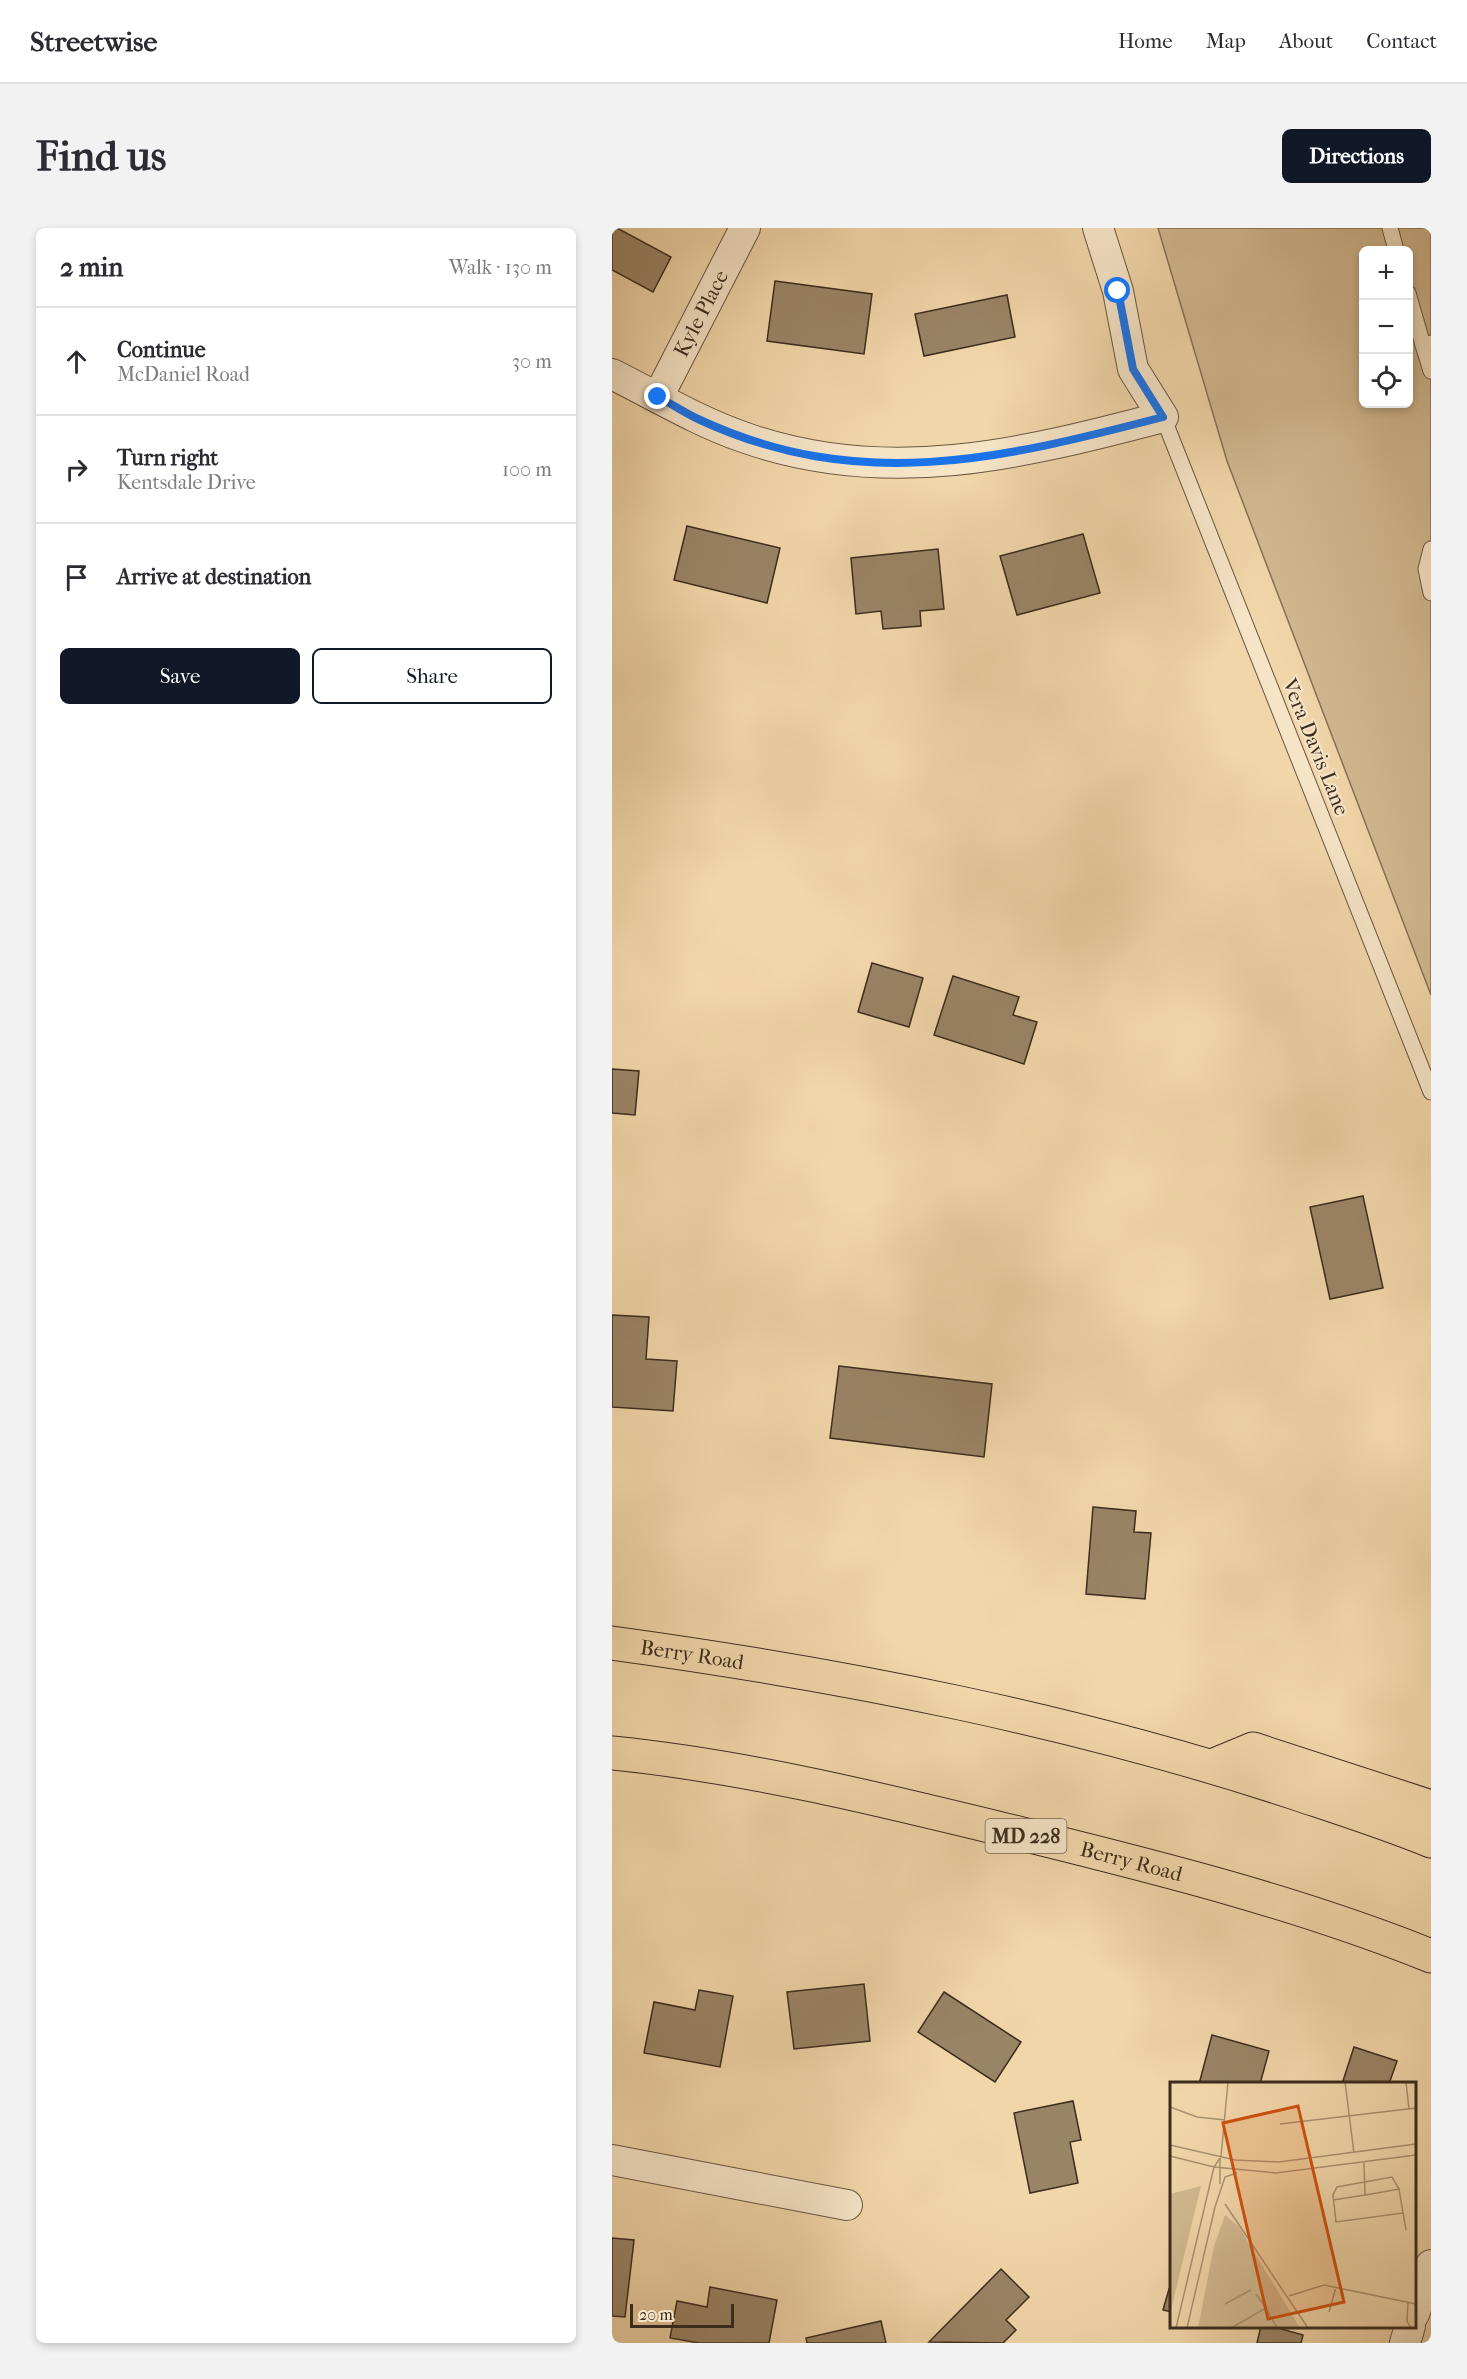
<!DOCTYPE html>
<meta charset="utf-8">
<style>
:root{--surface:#fff;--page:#f2f2f3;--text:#2b2b33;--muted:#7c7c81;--line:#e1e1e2;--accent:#111827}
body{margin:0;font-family:"IM FELL French Canon",serif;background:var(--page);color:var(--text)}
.controls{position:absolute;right:18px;top:18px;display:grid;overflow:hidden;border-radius:9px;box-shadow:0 3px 9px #0003}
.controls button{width:54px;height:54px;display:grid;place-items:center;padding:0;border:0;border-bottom:2px solid var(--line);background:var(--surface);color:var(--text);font:30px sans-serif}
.scale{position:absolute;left:18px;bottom:15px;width:104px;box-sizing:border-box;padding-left:6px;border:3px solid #3c2c1e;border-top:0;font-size:16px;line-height:21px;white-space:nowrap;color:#3c2c1e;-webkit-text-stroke:4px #f6e4c7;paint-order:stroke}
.stop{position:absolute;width:18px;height:18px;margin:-14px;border:4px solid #1a73e8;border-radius:50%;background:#fff}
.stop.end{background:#1a73e8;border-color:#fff;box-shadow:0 2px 6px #0008}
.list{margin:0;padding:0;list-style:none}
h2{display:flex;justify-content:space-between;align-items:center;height:78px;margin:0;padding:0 24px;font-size:26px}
h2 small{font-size:20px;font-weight:400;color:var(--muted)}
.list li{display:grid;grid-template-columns:39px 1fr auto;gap:18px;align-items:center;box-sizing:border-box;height:108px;padding:0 24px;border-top:2px solid var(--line)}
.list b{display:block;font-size:22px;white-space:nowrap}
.list p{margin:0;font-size:20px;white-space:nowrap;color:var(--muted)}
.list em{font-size:20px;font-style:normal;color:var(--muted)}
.actions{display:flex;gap:12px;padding:18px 24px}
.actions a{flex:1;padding:14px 0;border:2px solid var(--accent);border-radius:9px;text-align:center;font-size:21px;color:var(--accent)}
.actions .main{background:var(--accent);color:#fff}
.icon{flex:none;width:33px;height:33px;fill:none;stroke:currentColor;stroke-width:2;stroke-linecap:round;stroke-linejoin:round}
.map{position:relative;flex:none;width:819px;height:2115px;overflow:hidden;border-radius:9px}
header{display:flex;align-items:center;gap:36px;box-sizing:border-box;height:84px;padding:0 30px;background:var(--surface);border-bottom:2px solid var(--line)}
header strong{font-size:28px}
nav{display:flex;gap:33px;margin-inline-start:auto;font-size:21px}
.intro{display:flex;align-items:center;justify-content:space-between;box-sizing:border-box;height:144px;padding:0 36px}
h1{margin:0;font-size:42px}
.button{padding:15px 27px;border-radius:9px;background:var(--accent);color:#fff;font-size:21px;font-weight:700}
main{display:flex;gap:36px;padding:0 36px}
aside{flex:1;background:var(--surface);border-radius:9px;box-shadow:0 3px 9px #0003}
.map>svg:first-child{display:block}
</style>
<header>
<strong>Streetwise</strong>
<nav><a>Home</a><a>Map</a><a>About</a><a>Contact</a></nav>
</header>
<div class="intro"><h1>Find us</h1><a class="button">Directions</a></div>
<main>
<aside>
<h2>2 min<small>Walk · 130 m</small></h2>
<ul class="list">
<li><svg class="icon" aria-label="ahead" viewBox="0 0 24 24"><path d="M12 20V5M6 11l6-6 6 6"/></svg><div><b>Continue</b><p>McDaniel Road</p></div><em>30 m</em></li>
<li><svg class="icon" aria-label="right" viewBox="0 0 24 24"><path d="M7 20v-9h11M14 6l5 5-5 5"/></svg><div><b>Turn right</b><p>Kentsdale Drive</p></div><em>100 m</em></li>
<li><svg class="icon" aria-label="arrive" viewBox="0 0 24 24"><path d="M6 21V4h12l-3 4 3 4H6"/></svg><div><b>Arrive at destination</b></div></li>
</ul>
<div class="actions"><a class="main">Save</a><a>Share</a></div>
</aside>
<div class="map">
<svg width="819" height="2115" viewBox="0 0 819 2115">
<rect width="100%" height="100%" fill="#f1d6a9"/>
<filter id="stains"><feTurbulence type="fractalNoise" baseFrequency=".00333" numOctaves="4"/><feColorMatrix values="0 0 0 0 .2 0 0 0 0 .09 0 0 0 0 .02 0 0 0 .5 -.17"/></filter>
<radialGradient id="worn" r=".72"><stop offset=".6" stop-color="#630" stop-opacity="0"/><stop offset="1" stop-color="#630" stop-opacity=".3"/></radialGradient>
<path fill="#d2b991" stroke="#877258" stroke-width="1.5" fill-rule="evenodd" d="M546,0h273v767l-204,-534zM752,22h44v154h-44z"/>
<g fill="#9a8466" stroke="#3c2c1e" stroke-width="1.5">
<polygon points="0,0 5,0 59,29 41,64 0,42"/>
<polygon points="163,53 260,66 252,126 155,113"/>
<polygon points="395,67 403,109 312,128 303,86"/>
<polygon points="75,298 168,320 155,375 62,352"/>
<polygon points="471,306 488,365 405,387 388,328"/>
<polygon points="326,321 332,381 308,383 309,398 271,401 269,383 244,386 239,330"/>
<polygon points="260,735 311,750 297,799 246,784"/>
<polygon points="341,748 407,769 401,787 425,794 412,836 322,807"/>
<polygon points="0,841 27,843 23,887 0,885"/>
<polygon points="751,968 771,1060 718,1071 698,979"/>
<polygon points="0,1087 37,1089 34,1131 65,1133 61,1183 0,1179"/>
<polygon points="227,1138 380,1156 372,1229 218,1210"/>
<polygon points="481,1279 524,1283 522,1304 539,1305 533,1371 474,1366"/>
<polygon points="252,1756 258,1813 182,1821 175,1764"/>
<polygon points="87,1762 121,1768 108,1839 32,1825 42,1774 83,1782"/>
<polygon points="332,1764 409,1814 383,1854 306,1804"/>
<polygon points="600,1807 657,1823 648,1856 587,1856"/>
<polygon points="742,1819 785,1833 777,1856 730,1856"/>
<polygon points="461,1873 469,1912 458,1914 466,1955 418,1965 402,1885"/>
<polygon points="0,2010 22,2012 13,2089 0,2088"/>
<polygon points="389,2041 417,2069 394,2092 404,2102 391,2115 317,2114"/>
<polygon points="98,2059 165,2072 157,2115 87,2115 58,2110 65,2073 95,2079"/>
<polygon points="557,2061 560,2062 560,2084 551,2082"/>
<polygon points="269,2093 274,2115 195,2115 194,2110"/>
<polygon points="649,2098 659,2098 691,2107 689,2115 645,2115"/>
</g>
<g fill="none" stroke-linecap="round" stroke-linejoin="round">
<defs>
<g id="service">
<polyline points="778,0 784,22"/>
<polyline points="796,65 811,117"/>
<polyline points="819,115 811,117 819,143"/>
<polyline points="551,189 819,864"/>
<polyline points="819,321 814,341 819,365"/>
</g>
<g id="minor">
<path d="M0,146c44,22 85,47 131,63 143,51 279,17 420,-20l-30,-48 -15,-78 -20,-63"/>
<path id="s1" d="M46,169l87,-169"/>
<polyline points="0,1932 235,1977"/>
<polyline points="802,2086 819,2037"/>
<polyline points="793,2115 798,2098"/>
</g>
<g id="trunk">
<path id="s2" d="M0,1415c233,32 463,77 686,151 45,15 89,29 133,47"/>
<path id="s3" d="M0,1525c139,14 275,48 410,81 138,34 277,69 409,122"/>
<polyline points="600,1538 641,1521 819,1579"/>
</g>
</defs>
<use href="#service" stroke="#695641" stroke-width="17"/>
<use href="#minor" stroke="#695641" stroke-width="32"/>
<use href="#trunk" stroke="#3c2c1e" stroke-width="35"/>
<use href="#service" stroke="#f6e4c7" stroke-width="15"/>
<use href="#minor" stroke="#f6e4c7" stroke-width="30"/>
<use href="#trunk" stroke="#f1d6a9" stroke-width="33"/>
</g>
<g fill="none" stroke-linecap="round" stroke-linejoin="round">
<path stroke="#1a73e8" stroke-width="8" d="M46,169c14,7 27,16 40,22 160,75 304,40 465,-2l-30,-48 -15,-78"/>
</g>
<g text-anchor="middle" stroke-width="4.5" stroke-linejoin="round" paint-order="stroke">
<rect fill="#f6e4c7" stroke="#746351" stroke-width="1.5" x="373.5" y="1591" width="81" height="34" rx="4.5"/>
<g font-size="20" font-weight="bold" fill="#3c2c1e">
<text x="414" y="1615">MD 228</text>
</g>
<g font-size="21" fill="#3c2c1e" stroke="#f6e4c7">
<text dy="7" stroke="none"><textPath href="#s1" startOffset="94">Kyle Place</textPath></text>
<text transform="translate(704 519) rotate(68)" y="7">Vera Davis Lane</text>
<text dy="7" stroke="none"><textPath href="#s2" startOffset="81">Berry Road</textPath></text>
<text dy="7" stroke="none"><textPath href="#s3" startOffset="531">Berry Road</textPath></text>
</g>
</g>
<g transform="translate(558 1854)">
<rect width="246" height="246" fill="#f1d6a9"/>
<path d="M31,104l-31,128v-120zM55,133l14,12 61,101h-102l16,-82z" fill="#d2b991"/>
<path fill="none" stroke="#a99271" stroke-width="1.5" d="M175,0l9,71M236,0l3,27M0,25l27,10 28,3M110,42l136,-16M0,63l65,15 44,2 137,-18M0,74l44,11 62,6 140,-18M51,74l7,-74M194,81l1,32 34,-6 7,41M50,102v-26M229,107l-7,-12 -55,10 -4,8 3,27 67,-9M163,118l32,-5M55,122l83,124M44,128l11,-33 12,-4M119,214l35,-11 92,19M238,221l-1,18 4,7M55,222l26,-14M96,226l11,20M159,230l7,-25M63,245l33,-19 -10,-14M6,246l38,-161 6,-9M17,246l28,-121"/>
<path fill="#ce520f" fill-opacity="0.15" stroke="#ce520f" stroke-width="3" d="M128,24l46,196 -76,17 -45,-196z"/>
<rect width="246" height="246" fill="none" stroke="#3c2c1e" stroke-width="3"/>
</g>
<rect width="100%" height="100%" filter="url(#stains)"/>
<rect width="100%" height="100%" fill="url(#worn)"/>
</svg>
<div class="controls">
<button>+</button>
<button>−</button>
<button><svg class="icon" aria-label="locate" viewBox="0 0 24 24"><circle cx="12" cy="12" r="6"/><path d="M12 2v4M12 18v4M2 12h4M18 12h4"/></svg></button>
</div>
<div class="scale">20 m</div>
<div class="stop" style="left:506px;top:63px"></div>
<div class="stop end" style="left:46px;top:169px"></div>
</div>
</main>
